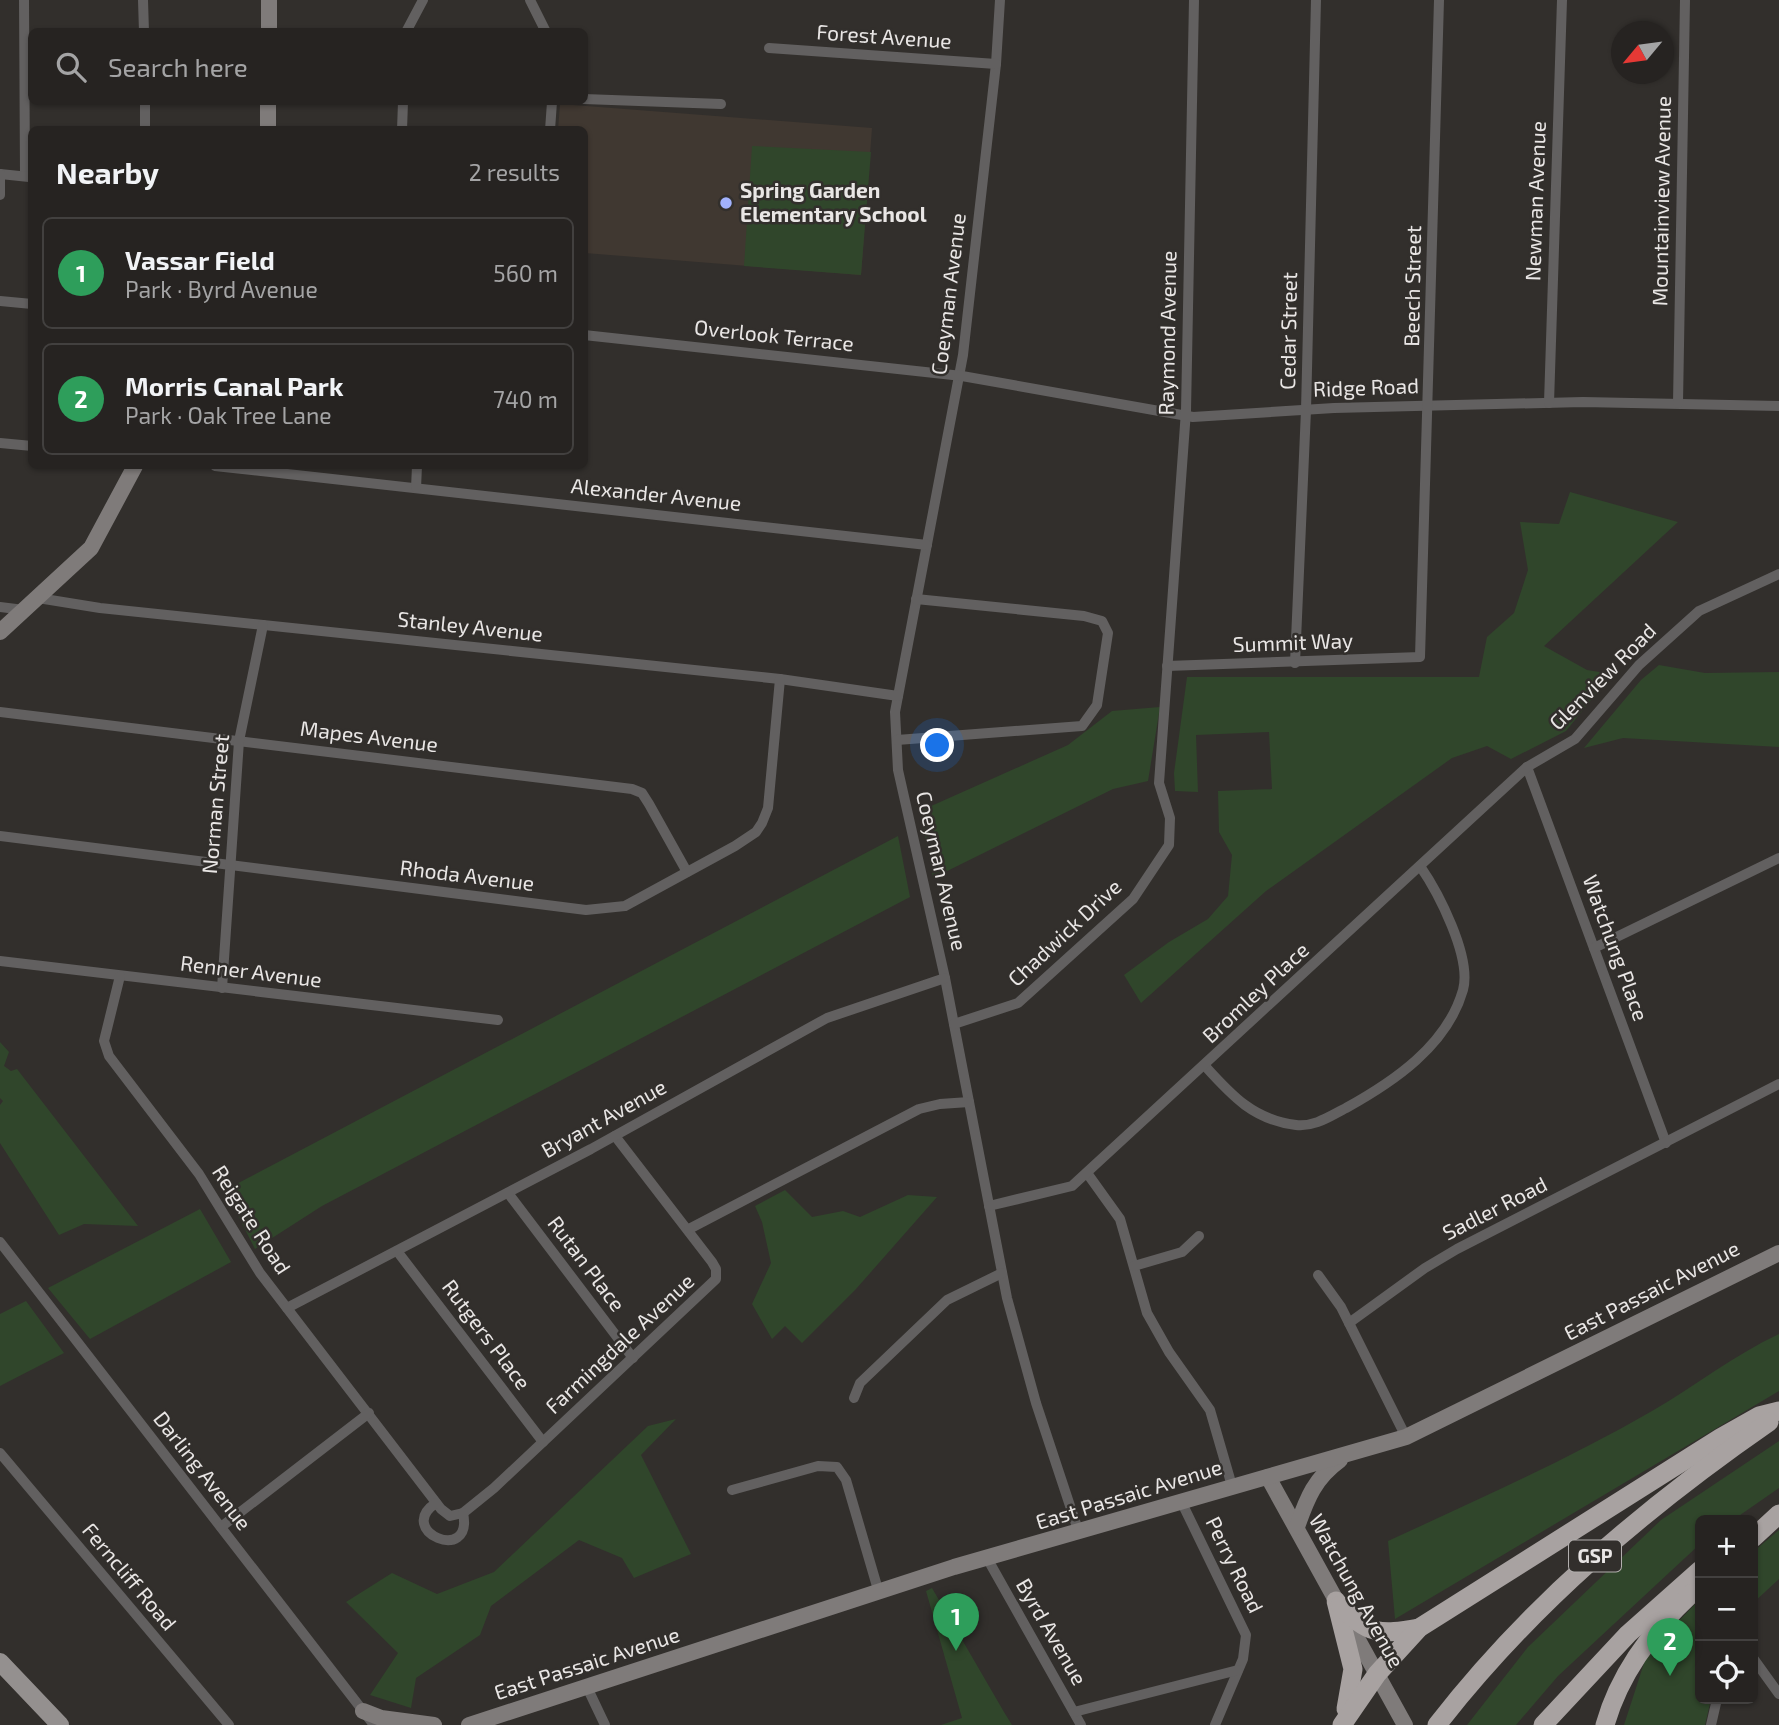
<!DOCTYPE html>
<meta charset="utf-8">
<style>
:root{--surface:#262321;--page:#2e2b2a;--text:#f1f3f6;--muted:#a4a4a5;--line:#42403f;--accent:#a2b2fd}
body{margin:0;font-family:"Exo 2",sans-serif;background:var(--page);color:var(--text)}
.controls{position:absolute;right:21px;bottom:21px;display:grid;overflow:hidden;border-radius:10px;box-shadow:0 2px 5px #0004}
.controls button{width:63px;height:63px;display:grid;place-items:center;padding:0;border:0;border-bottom:2px solid var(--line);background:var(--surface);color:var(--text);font:35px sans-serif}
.compass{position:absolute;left:1611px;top:21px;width:63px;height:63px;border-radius:50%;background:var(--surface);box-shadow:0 2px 5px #0004;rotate:241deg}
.you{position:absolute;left:938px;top:746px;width:24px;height:24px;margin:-18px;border:5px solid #fff;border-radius:50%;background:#1a73e8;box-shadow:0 0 0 10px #1a73e833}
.badge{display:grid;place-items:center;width:46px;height:46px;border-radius:50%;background:var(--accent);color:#fff;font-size:23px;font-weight:700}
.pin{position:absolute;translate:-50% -58px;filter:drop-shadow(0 2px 4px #0008)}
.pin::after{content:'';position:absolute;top:37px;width:24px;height:21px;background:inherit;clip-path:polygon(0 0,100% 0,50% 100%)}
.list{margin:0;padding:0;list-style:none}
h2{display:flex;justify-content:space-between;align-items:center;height:91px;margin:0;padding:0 28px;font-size:30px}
h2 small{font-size:23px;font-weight:400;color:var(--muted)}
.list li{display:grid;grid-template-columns:46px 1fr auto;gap:21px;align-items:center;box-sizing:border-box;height:112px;margin:0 14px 14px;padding:0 14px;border:2px solid var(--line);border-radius:10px}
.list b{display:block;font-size:26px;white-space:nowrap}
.list p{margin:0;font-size:23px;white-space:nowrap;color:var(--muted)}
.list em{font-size:23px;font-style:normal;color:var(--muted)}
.icon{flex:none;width:38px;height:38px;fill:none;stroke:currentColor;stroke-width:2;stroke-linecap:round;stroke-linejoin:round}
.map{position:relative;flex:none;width:1779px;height:1725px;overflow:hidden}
.search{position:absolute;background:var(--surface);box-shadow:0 2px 5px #0004;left:28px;top:28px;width:560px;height:77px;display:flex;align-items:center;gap:18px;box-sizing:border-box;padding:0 24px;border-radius:10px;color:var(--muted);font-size:26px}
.panel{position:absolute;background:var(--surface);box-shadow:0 2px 5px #0004;left:28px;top:126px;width:560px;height:343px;border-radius:10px}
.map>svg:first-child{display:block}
</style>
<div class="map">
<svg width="1779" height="1725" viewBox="0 0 1779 1725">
<rect width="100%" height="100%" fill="#322f2c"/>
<polygon fill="#403831" points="560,104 872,128 861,275 585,253 584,130 558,130"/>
<g fill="#30462b">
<polygon points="752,146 871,152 861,275 744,266"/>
<polygon points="1570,492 1678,522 1544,646 1587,670 1612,674 1566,731 1511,759 1487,746 1452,758 1266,891 1141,1003 1124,975 1169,942 1208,919 1228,896 1232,855 1219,832 1218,791 1272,789 1269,732 1196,735 1198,792 1175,791 1174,773 1187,677 1479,677 1487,637 1514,613 1528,570 1520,522 1559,524"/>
<polygon points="1659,665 1705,673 1779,672 1779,747 1623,738 1584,748 1641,680"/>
<polygon points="1160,707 1148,781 1113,789 933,878 920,811 1068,745 1112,711"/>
<polygon points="898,836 910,897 322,1206 255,1249 225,1190"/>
<polygon points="0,1042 9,1052 4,1066 11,1071 17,1069 138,1226 84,1224 59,1235 0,1143 0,1105 3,1101 0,1098"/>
<polygon points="785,1190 812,1217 843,1211 860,1217 908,1195 937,1197 856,1289 802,1343 785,1326 772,1339 752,1304 771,1263 762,1222 755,1206"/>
<polygon points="200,1209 231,1262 90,1339 48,1288"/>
<polygon points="26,1301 64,1353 0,1386 0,1314"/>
<path d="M1779,1334v57l-384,228 -7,-78c89,-41 179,-81 264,-130 43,-25 82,-56 127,-77z"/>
<polygon points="676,1419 641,1455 691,1554 634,1578 622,1558 579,1540 491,1606 480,1635 416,1678 411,1708 370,1695 398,1653 346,1602 392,1573 437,1594 494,1572 648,1426"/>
<polygon points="1779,1441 1779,1488 1733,1520 1700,1520 1700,1544 1558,1676 1516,1725 1467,1725 1528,1647 1661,1520"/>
<polygon points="1779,1530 1779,1579 1753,1603 1753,1552"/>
<polygon points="932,1588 1004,1712 1012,1725 941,1725 962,1718 926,1591"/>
<polygon points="1700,1599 1700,1699 1711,1699 1705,1725 1624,1725 1647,1654"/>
</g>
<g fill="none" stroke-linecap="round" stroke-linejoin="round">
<g stroke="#626060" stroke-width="10">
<polyline points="24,0 25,176"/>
<polyline points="143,0 144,32"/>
<polyline points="530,0 546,32"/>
<polyline points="1000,0 996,64 963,355 895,712 898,770 945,978 1007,1298 1036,1403 1079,1533"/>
<polyline points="406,32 423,0"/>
<polyline points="769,48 996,64"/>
<polyline points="584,99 721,104"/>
<polyline points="145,102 145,130"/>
<polyline points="402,130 403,102"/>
<polyline points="550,130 552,102"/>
<polyline points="0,174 29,177"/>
<polyline points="0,195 0,174"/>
<polyline points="0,301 32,304"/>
<polyline points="584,335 962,376 1193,417 1334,408 1583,402 1779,406"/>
<polyline points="1549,403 1562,0"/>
<polyline points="1678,403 1685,0"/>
<polyline points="0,443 32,446"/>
<polyline points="215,466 927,545"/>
<polyline points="416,488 417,466"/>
<polyline points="38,598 100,608 780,679 898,696"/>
<polyline points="0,607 24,610"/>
<polyline points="1295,663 1306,410 1316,0"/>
<polyline points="1167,666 1420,657 1439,0"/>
<polyline points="0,712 632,789 642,793 649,804 687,872"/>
<polyline points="897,740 1082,726 1097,705 1108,633 1102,621 1084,616 916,599"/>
<polyline points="1527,767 1666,1143"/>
<polyline points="0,836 586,910 625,906 735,846 756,832 762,823 768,808 780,679"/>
<polyline points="1594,948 1779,858"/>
<polyline points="0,961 498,1020"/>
<polyline points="120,976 104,1041 109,1056 199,1174 260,1273 441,1509 450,1516 463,1513 494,1488 716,1279 716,1269 712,1262 615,1136"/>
<polyline points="222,988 239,741 263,625"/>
<polyline points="954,1024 1018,1003 1133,899 1169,845 1170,818 1159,783 1186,411 1194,0"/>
<path d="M1205,1066c27,30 49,54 91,59 19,2 34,-9 50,-17 47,-26 101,-62 117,-118 9,-33 -25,-98 -43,-124"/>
<polyline points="1087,1173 1120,1219 1147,1313 1169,1352 1210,1410 1232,1486"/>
<polyline points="508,1193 633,1358"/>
<polyline points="989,1206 1072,1186 1527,767 1575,739 1639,665 1699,611 1779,574"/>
<polyline points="689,1229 919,1109 940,1104 969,1102"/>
<polyline points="0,1242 374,1725"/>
<polyline points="397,1251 543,1442"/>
<polyline points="1134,1266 1182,1252 1199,1236"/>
<polyline points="1318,1275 1341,1307 1406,1437"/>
<polyline points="287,1308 591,1149 827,1018 945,978"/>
<polyline points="1349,1323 1425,1268 1457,1249 1779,1084"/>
<polyline points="854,1398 860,1383 947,1300 1002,1273"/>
<polyline points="0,1453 229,1725"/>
<polyline points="732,1490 818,1466 837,1467 846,1480 879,1593"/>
<polyline points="1181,1501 1246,1635 1243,1659 1215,1725"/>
<path d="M436,1503c-42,28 38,62 27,10"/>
<polyline points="221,1527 369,1413"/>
<polyline points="987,1558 1081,1725"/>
<polyline points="1753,1658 1779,1694"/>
<polyline points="586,1685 605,1725"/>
<polyline points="1074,1712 1238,1670"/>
<polyline points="1711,1725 1717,1699"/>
</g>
<g stroke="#7f7b7a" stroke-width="16">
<polyline points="269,32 269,0"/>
<polyline points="268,130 268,102"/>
<polyline points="0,632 91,548 135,466"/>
<polyline points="1268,1477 1405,1725"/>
<path d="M1297,1527c10,-29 18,-49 43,-67"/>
<polyline points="363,1711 381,1718 434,1725"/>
<polyline points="469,1725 954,1567 1406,1437 1779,1253"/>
</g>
<polyline stroke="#94908f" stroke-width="18" points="0,1662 60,1725"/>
<g stroke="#a8a2a1" stroke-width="19">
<polyline points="1753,1538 1779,1514"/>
<polyline points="1336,1601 1353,1669 1346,1709"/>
<path d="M1340,1605c28,30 40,30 79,23"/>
<polyline points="1342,1725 1377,1674 1419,1628 1720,1438 1759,1416 1779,1411"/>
<path d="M1437,1725c93,-120 208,-217 332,-303"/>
<polyline points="1543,1725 1628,1634 1700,1570"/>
<path d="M1605,1725c15,-53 47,-95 87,-132"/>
</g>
</g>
<circle fill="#a2b2fd" stroke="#322f2c" stroke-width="2.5" cx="726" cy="203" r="7"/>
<g text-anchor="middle" stroke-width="5" stroke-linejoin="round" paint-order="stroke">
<rect fill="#322f2c" stroke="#b2afae" stroke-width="2" x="1569" y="1540.5" width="52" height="31" rx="5"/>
<g font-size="19" font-weight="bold" fill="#e9e6e5">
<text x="1595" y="1563">GSP</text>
</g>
<g font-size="21" fill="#e9e6e5" stroke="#322f2c">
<text transform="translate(884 37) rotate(4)" y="7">Forest Avenue</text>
<text transform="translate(1536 201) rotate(-88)" y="7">Newman Avenue</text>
<text transform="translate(1662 201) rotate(-89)" y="7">Mountainview Avenue</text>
<text transform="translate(1413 286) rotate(-89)" y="7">Beech Street</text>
<text transform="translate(949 294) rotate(-83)" y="7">Coeyman Avenue</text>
<text transform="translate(1289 331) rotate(-89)" y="7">Cedar Street</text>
<text transform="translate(1168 333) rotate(-89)" y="7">Raymond Avenue</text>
<text transform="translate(774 336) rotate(6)" y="7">Overlook Terrace</text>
<text transform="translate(1366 388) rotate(-2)" y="7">Ridge Road</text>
<text transform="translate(656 495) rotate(6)" y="7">Alexander Avenue</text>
<text transform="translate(470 627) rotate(6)" y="7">Stanley Avenue</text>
<text transform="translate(1293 643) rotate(-2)" y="7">Summit Way</text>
<text transform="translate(1603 677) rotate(-45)" y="7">Glenview Road</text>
<text transform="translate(369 737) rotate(7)" y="7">Mapes Avenue</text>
<text transform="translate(216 804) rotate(-85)" y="7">Norman Street</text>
<text transform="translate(941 871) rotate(77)" y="7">Coeyman Avenue</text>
<text transform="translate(467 876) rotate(7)" y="7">Rhoda Avenue</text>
<text transform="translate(1065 933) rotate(-43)" y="7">Chadwick Drive</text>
<text transform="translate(1615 948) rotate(70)" y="7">Watchung Place</text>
<text transform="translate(251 972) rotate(7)" y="7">Renner Avenue</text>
<text transform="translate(1256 993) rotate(-43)" y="7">Bromley Place</text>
<text transform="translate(604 1119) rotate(-29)" y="7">Bryant Avenue</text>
<text transform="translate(1495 1209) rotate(-27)" y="7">Sadler Road</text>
<text transform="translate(251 1220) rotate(57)" y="7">Reigate Road</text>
<text transform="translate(586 1264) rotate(53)" y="7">Rutan Place</text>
<text transform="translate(1652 1291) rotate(-27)" y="7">East Passaic Avenue</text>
<text transform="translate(486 1335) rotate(53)" y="7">Rutgers Place</text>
<text transform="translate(620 1344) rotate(-43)" y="7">Farmingdale Avenue</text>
<text transform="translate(202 1471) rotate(52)" y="7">Darling Avenue</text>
<text transform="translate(1129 1495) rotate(-17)" y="7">East Passaic Avenue</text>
<text transform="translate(1234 1565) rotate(64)" y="7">Perry Road</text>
<text transform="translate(129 1577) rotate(50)" y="7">Ferncliff Road</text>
<text transform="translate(1356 1591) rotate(61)" y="7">Watchung Avenue</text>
<text transform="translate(1051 1632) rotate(60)" y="7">Byrd Avenue</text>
<text transform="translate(587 1664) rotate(-18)" y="7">East Passaic Avenue</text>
</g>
<g font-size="21" font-weight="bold" fill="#e9e6e5" stroke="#322f2c" text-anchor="start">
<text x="740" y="198">Spring Garden<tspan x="740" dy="24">Elementary School</tspan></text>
</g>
</g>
</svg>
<div class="controls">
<button>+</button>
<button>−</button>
<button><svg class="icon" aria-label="locate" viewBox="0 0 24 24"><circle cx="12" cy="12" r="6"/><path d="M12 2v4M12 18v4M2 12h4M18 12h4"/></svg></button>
</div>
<svg class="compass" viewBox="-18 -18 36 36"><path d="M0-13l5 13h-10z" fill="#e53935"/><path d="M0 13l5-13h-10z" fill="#a4a4a5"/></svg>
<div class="you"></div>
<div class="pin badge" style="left:956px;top:1651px;background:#2e9e5b">1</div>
<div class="pin badge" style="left:1670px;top:1676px;background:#2e9e5b">2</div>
<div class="search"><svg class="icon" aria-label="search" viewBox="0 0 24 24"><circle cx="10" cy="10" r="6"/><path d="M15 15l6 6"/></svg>Search here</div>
<section class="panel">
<h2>Nearby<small>2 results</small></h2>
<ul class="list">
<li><span class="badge" style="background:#2e9e5b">1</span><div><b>Vassar Field</b><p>Park · Byrd Avenue</p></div><em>560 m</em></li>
<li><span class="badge" style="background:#2e9e5b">2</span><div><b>Morris Canal Park</b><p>Park · Oak Tree Lane</p></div><em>740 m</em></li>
</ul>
</section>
</div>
